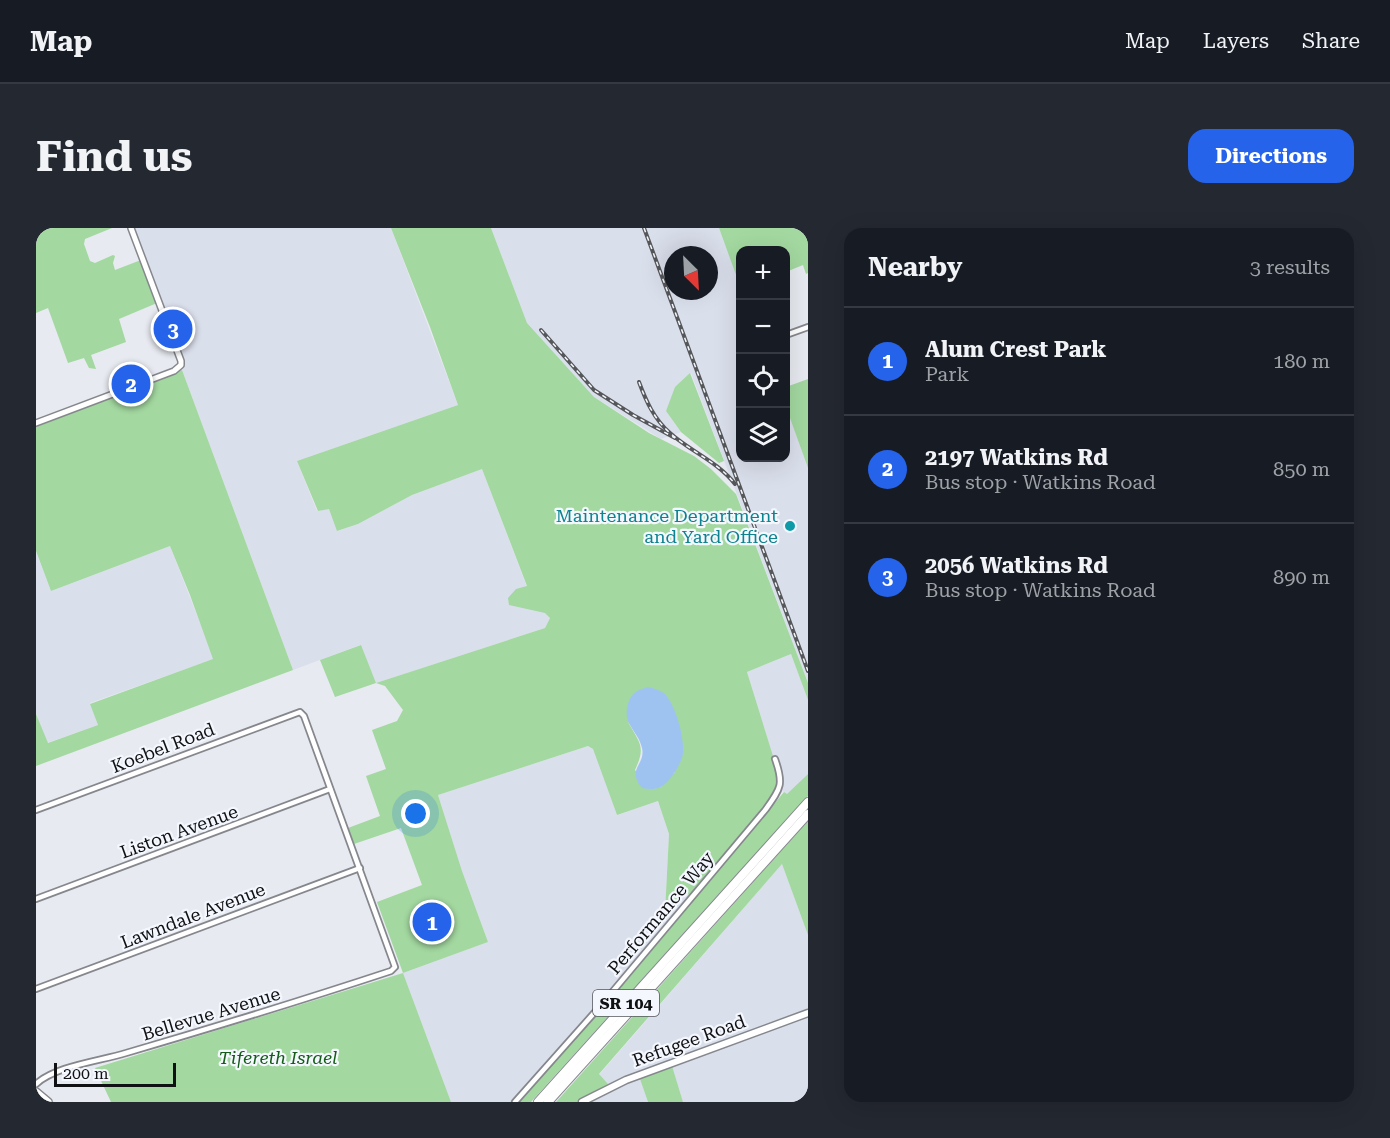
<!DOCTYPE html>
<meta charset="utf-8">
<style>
:root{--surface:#171b24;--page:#242831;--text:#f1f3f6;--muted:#9ea1a6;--line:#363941;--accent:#2563eb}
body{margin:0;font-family:"Roboto Serif",serif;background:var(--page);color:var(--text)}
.controls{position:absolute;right:18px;top:18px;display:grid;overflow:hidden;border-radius:12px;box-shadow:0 6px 24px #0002}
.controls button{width:54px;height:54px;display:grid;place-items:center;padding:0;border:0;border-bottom:2px solid var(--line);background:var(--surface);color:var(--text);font:30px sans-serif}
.compass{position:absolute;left:628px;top:18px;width:54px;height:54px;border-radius:50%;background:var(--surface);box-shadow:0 6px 24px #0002;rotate:156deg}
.scale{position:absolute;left:18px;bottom:15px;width:122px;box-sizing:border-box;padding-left:6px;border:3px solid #101113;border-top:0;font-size:16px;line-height:21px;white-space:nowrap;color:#101113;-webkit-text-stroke:4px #f4f7fd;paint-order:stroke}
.you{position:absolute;left:380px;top:586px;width:21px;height:21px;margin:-15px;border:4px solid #fff;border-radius:50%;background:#1a73e8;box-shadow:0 0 0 9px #1a73e833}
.badge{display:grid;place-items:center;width:39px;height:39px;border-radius:50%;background:var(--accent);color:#fff;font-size:20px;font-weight:700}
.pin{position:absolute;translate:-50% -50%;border:3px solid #fff;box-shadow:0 2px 6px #0006}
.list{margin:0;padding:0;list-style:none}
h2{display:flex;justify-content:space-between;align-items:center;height:78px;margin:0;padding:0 24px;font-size:26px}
h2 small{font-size:20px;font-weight:400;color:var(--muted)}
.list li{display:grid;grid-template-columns:39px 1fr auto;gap:18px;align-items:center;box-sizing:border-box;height:108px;padding:0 24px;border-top:2px solid var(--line)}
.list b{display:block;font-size:22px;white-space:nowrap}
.list p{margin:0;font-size:20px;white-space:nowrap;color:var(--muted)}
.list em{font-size:20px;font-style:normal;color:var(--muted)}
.icon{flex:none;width:33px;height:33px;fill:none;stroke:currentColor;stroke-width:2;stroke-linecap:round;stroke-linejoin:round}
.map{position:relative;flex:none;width:772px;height:874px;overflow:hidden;border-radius:18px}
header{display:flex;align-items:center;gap:36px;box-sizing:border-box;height:84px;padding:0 30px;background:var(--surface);border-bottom:2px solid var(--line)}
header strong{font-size:28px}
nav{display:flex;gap:33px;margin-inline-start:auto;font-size:21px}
.intro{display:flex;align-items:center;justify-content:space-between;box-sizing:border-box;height:144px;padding:0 36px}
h1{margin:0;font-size:42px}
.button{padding:15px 27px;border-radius:18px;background:var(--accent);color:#fff;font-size:21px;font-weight:700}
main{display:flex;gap:36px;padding:0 36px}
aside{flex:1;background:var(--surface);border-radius:18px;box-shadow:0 6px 24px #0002}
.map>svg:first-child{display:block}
</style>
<header>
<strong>Map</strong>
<nav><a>Map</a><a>Layers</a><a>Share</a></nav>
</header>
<div class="intro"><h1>Find us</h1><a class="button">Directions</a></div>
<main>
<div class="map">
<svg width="772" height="874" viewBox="0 0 772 874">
<rect width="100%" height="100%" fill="#e7eaf0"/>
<g fill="#dadfec" fill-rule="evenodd">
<polygon points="98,0 355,0 422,177 261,233 281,283 293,280 302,303 322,296 376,267 446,241 491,359 514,390 509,400 340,455 324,417 257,442 146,142 125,73"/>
<path d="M455,0h228l21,58v172h46v-51l22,61v215l-117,-310 -25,38 15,21 -20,7 -67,-42 -67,-74zM637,27h36v36h-36z"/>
<polygon points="134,318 178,431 54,475 62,497 11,515 0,486 0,324 15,363"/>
<polygon points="755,426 772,472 772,546 751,567 742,558 742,544 711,444"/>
<polygon points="552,518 557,521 581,587 622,573 633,606 629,684 633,685 650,661 656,675 598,744 483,874 415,874 367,745 452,714 426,643 402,567"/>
<polygon points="746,636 772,707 772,874 647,874 636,839 604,851 612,874 541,874 572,856 563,847"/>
</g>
<g fill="#a3d8a0" fill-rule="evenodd">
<polygon points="0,0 76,0 49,11 48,16 54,33 59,35 77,27 79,28 77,35 79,42 105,32 121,75 83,91 90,114 55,127 60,141 53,140 48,130 32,135 12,80 0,85"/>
<path d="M355,0h100l36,95 67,74 55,36 45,23 17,13 25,25 72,189v17l-17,-46 -44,18 31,100v14l-7,11 -81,101 -4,-9 -17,24 -4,-1 4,-78 -11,-33 -41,14 -24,-66 -5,-3 -150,49 24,76 26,71 -85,31 48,129h-340l-16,-34 308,-95 -26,-71 45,-17 -21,-57 -47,16 -6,-16 32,-12 -14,-40 20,-7 -14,-39 25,-9 6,-11 -18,-24 -9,-3 -41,14 -15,-37 41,-15 15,38 169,-55 5,-10 -5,-5 -36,-8 -1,-7 8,-9 11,-3 -45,-117 -70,26 -54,29 -21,7 -8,-22 -11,2 -21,-50 161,-56 -28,-78zM592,494l47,50 -14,15 -9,2 -17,-19c11,-24 5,-26 -7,-48z"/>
<polygon points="683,0 772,0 772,45 770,46 767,37 750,44 750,22 704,22 704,58"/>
<polygon points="146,142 257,442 0,538 0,486 12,515 62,497 54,476 177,431 154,367 134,318 15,363 0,323 0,199"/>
<polygon points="654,145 688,233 683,235 645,204 630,183 639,159"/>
<polygon points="772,151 772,240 750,179 750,159"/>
<polygon points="772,546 772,568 495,874 483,874 598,744 748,564 751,566"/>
<polygon points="772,593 772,707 746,636 563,846 572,856 541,874 520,874"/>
<polygon points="636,838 647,874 612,874 604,851"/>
</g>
<path fill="#9fc3f0" d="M612,459c8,2 16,4 20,11 9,13 16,39 15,54 0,10 -13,30 -22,35 -6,3 -13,2 -19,1 -16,-20 4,-23 0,-40 -4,-18 -20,-23 -14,-44 3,-11 9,-14 20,-17z"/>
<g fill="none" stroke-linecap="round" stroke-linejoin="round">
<defs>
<g id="minor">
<polyline points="750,107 772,99"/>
<path d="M0,582l264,-98 4,4 91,251 -4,4c-88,29 -176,56 -265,82 -26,8 -71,13 -90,31"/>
<polyline points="0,671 294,561"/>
<polyline points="0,761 324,640"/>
<path d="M479,874l88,-99 163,-194c15,-21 18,-25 9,-50"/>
</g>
<polyline id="tertiary" points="0,195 138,143 145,137 145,133 95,0"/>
<polyline id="secondary" points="546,874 590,852 772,785"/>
<polyline id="primary" points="0,864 12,874"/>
<g id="motorway">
<polyline points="502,874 772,574"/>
<polyline points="512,874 772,586"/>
</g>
</defs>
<use href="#minor" stroke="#85878d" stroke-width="8"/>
<use href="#tertiary" stroke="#85878d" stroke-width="8"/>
<use href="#secondary" stroke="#85878d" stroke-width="9"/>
<use href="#primary" stroke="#85878d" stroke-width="10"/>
<use href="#motorway" stroke="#85878d" stroke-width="10"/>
<use href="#minor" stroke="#fff" stroke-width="4.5"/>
<use href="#tertiary" stroke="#fff" stroke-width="5"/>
<use href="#secondary" stroke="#fff" stroke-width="6"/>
<use href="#primary" stroke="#fff" stroke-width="7"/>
<use href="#motorway" stroke="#fff" stroke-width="8"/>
<defs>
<g id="rail">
<polyline points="608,0 772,443"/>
<polyline points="505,102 558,162 597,187 639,210"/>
<path d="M603,154c7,19 15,37 31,51 21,19 47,28 65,51"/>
</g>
</defs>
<use href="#rail" stroke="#55575a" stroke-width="4"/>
<use href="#rail" stroke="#f4f7fd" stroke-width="1.5" stroke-dasharray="4.5" stroke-linecap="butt"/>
</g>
<circle fill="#0f9aa8" stroke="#f4f7fd" stroke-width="2" cx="754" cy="298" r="6"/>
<g text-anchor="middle" stroke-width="4.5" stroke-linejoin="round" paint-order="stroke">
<rect fill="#f4f7fd" stroke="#545659" stroke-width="1.5" x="557" y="762" width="66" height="26" rx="4.5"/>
<g font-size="16" font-weight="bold" fill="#101113">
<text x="590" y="781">SR 104</text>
</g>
<g font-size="18" fill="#0d838f" stroke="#f4f7fd" text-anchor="end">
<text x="742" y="294">Maintenance Department<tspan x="742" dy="21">and Yard Office</tspan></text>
</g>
<g font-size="18" fill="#101113" stroke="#f4f7fd">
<text transform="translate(127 520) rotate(-21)" y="6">Koebel Road</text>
<text transform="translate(143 604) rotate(-20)" y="6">Liston Avenue</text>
<text transform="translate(625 685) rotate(-50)" y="6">Performance Way</text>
<text transform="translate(157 688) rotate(-21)" y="6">Lawndale Avenue</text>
<text transform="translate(175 786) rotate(-17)" y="6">Bellevue Avenue</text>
<text transform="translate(653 813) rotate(-20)" y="6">Refugee Road</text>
</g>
<g font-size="18" font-style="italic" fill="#145d18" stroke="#f4f7fd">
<text x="242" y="836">Tifereth Israel</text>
</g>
</g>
</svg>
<div class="controls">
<button>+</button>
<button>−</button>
<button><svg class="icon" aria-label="locate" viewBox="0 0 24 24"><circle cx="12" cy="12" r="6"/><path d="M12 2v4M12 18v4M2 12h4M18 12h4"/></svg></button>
<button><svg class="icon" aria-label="layers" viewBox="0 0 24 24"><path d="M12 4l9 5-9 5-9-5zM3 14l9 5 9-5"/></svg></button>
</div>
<svg class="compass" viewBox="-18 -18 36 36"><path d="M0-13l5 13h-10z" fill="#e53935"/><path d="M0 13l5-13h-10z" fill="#9ea1a6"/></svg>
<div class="scale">200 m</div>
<div class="you"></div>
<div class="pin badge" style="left:396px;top:694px">1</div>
<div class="pin badge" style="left:95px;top:156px">2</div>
<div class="pin badge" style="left:137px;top:101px">3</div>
</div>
<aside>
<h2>Nearby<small>3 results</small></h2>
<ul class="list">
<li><span class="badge">1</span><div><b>Alum Crest Park</b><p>Park</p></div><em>180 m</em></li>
<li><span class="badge">2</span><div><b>2197 Watkins Rd</b><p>Bus stop · Watkins Road</p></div><em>850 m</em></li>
<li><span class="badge">3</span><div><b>2056 Watkins Rd</b><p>Bus stop · Watkins Road</p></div><em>890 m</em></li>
</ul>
</aside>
</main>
